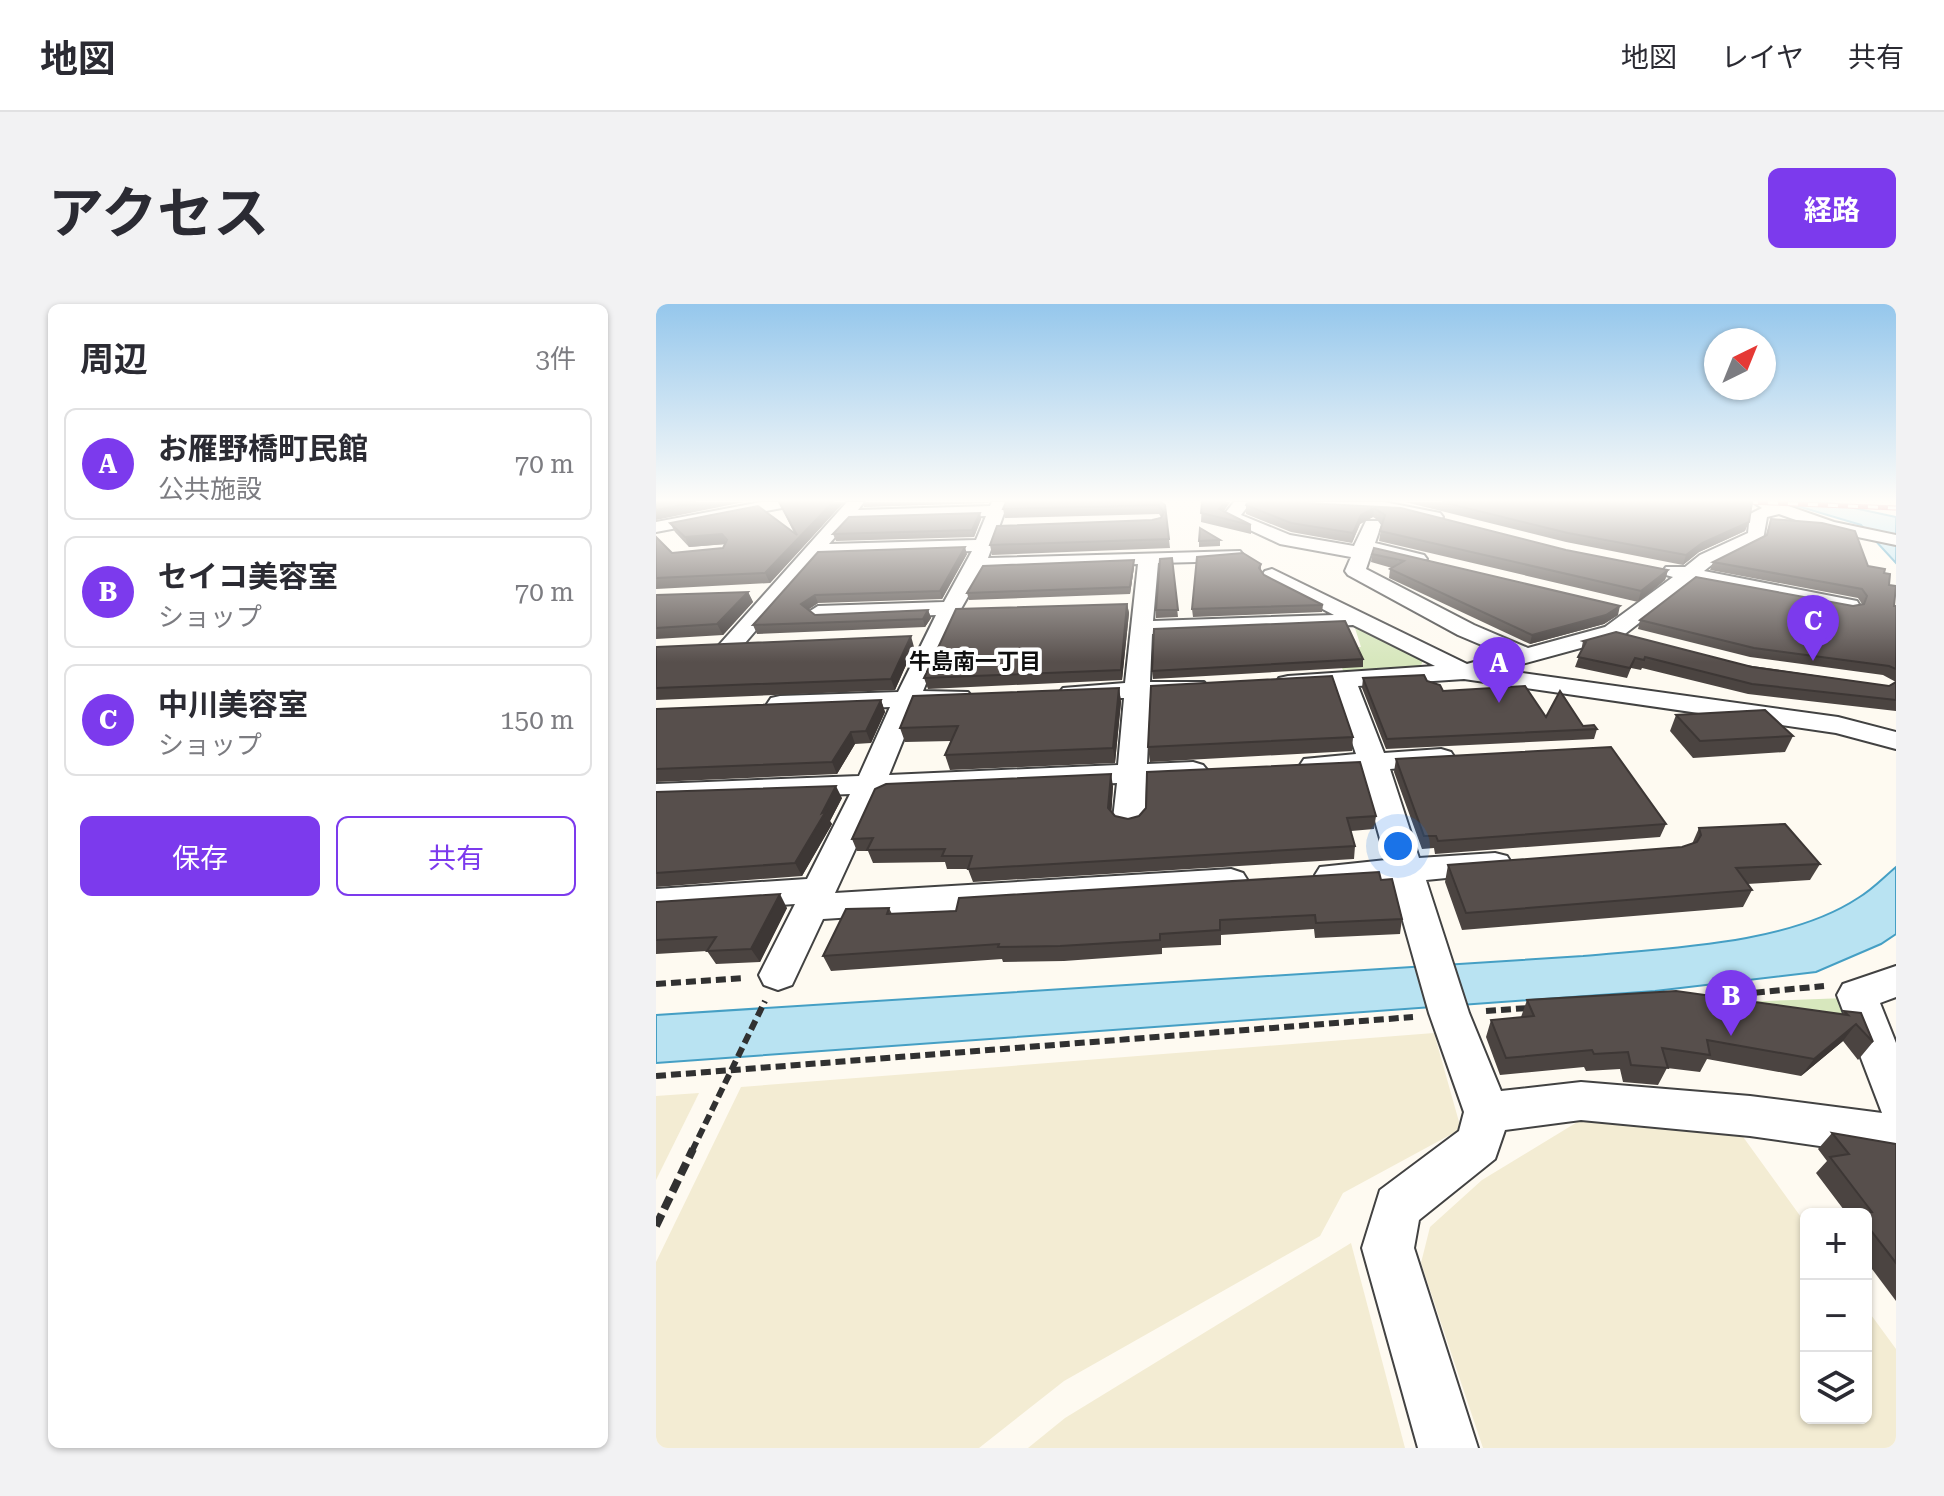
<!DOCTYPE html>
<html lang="ja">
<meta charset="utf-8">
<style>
:root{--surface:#fff;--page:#f2f2f3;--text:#2b2b33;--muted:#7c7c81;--line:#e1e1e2;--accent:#7c3aed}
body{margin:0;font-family:"Roboto Serif","Noto Sans JP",serif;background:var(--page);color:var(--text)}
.controls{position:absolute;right:24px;bottom:24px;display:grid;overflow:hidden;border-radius:12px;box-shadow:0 2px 6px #0004}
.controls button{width:72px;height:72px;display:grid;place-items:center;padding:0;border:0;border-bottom:2px solid var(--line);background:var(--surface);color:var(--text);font:40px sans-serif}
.compass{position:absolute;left:1048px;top:24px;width:72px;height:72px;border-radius:50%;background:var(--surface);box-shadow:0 2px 6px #0004;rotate:43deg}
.you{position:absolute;left:742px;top:542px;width:28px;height:28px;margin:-20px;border:6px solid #fff;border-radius:50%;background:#1a73e8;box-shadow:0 0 0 12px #1a73e833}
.badge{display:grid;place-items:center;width:52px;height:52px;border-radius:50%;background:var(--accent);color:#fff;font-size:26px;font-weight:700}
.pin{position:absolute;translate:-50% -66px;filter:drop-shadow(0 2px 4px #0008)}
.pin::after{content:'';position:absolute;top:42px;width:28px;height:24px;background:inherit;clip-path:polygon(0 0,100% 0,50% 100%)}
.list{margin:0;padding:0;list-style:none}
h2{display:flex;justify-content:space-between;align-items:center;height:104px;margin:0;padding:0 32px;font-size:34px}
h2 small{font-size:26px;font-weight:400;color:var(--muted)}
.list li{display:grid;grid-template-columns:52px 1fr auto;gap:24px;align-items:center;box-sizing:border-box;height:112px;margin:0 16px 16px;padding:0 16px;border:2px solid var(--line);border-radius:12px}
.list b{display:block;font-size:30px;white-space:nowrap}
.list p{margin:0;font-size:26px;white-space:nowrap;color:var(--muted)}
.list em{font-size:26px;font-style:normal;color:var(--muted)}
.actions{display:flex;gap:16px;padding:24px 32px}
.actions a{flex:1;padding:18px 0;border:2px solid var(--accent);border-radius:12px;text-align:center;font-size:28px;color:var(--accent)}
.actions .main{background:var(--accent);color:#fff}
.icon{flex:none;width:44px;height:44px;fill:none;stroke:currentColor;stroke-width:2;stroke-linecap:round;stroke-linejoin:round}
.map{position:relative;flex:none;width:1240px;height:1144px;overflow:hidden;border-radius:12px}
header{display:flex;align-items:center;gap:48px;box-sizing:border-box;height:112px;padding:0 40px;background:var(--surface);border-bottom:2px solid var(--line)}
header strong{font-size:38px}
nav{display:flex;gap:44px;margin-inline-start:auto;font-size:28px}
.intro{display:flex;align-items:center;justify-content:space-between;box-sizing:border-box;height:192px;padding:0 48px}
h1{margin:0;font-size:56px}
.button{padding:20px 36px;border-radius:12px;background:var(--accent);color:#fff;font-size:28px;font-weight:700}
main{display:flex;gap:48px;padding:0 48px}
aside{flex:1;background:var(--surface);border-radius:12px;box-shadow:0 2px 6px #0004}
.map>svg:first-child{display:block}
</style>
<header>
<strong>地図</strong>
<nav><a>地図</a><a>レイヤ</a><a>共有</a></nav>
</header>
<div class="intro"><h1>アクセス</h1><a class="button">経路</a></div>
<main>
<aside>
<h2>周辺<small>3件</small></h2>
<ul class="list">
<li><span class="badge">A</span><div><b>お雁野橋町民館</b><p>公共施設</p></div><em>70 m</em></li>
<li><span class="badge">B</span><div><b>セイコ美容室</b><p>ショップ</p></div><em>70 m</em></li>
<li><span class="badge">C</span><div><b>中川美容室</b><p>ショップ</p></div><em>150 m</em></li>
</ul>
<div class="actions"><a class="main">保存</a><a>共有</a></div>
</aside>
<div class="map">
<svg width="1240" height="1144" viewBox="0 0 1240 1144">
<rect width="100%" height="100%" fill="#fefaf1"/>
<g fill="#f3ecd3">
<polygon points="778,729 805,825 687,889 664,932 408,1077 323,1144 0,1144 0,958 85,783"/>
<polygon points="43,789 0,876 0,792"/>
<polygon points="923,817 1085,830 1150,920 1150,1114 1210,1114 1210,1004 1240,1045 1240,1144 827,1144 765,959 774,923 826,876"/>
<polygon points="695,939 749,1144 372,1144 409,1114"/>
</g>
<g fill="#d7e7bd">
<polygon points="698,321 767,357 762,367 689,371 678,345 705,343"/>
<polygon points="1190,694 1201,721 1030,700"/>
</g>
<g fill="#b9e3f2" stroke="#459fc4" stroke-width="2">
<polygon points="1128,198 1170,198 1240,213 1240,259 1205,221"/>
<path d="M1240,563v67l-15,10 -65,28 -161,19 -999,72v-48l927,-59c83,-8 204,-11 275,-58 14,-8 26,-21 38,-31z"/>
</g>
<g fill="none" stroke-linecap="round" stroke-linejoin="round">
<defs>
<g id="street">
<polygon points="105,198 139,198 131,203 0,228 0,218"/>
<path d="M191,198h17l-6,8 132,-4 2,-4h16l-20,56 252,-7 3,4 -10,6 -75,2 -5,58 181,-6 -69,-36 -3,-4 3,-4 7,-2 195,95 36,-10 -45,-19 -110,-60 -3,-4 6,-14 -71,-13 -58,-27 12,-15h17l-10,13 49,20 64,11 12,-25h12l3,4 -6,18 49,12 3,4 -10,6 -46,-11 -5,15 108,56 54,23 77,-21 68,-50 -7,-2 -3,-4 3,-4h19l15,-12 48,-22 2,-19 12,-6 -9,-6h24l57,20 62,13v10l-72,-15 -45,-16 -12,3 -4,23 -49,23 -10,8 153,30 3,5 -3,5 -8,1 -156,-31 -72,56 -121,33 338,47 58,15v17l-60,-16 -372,-54 -106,7 26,67 57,-4 10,3 4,6 -4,6 -61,5 29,89 76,-5 12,3 5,8 -5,8 -81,8 43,133 32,78 80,-9 169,14 132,17 -45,-118 6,-11 53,-18v31l-16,6 16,40v114l-146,-21 -169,-16 -76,10 -10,29 -76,61 -5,28 64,200h-60l-56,-200 18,-58 79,-59 5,-19 -35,-99 -37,-131 -60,4 -12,-3 -5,-8 5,-8 66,-7 -25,-89 -47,3 -10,-3 -4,-6 4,-6 52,-5 -23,-66h-54l-3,-5 3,-5 9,-2 147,-10 -82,-41 -201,9 -2,48h54l4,5 -4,5 -54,5 -3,67 46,-2 10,3 5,6 -5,6 -57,5 -1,37 -5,7 -11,3 -11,-3 -5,-7 4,-36 -236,10 -46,100 396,-24 12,4 5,8 -5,8 -12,4 -408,26 -31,66 -14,5 -14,-5 -5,-10 36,-71 -139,9v-24l151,-10 43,-85 -194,8v-18l203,-8 31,-69 -110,5 -9,-2 -4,-6 4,-6 9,-2 118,-4 38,-77 -118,5 -11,-7 11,-7 126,-4 28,-51 -153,5 -80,94h-16l-4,-5zM330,212l-10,24 -147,4 21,-24zM482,260l-13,119 -62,5 -4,5 4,5h61l-6,67 -229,10 28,-69 51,-4 4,-5 -4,-5 -45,-1 22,-54 38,-67z"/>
<polygon points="607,198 728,198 784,209 787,213 778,218 723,207 615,203"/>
</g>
</defs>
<use href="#street" stroke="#424242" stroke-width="4"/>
<g stroke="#313131" stroke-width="6" stroke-dasharray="10 5" stroke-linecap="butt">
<polyline points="0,680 89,674"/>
<polyline points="1054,693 1168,682"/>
<polyline points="830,707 872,704"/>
<polyline points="0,772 757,713"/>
<polyline points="36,847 109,697"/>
</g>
<polyline stroke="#313131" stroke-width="8" stroke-dasharray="13 6" stroke-linecap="butt" points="0,922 37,845"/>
<use href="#street" fill="#fff" fill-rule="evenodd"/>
<defs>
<polyline id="rail" points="1092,198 1240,204"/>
</defs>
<use href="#rail" stroke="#b53045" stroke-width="5"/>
<use href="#rail" stroke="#fff" stroke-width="3" stroke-dasharray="10" stroke-linecap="butt"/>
</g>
<g fill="#4b4441">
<polygon points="123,198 188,198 114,279 0,285 0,233 16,249 67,244 69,240 33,243 19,228 14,219 138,229"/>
<polygon points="207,198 333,198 332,199 208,203"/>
<polygon points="546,198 574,198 568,207 595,221 595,230 545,218"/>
<polygon points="749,198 1096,198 1089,227 1043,248 1027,261 910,238"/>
<polygon points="509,201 514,244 336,251 334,241 496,216 505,213 503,210 349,214 347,205"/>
<polygon points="590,201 745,204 910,246 1012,266 1009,276 982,298 723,237 726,219 717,213 704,220 696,239 635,228 590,210"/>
<polygon points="324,209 325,215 318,233 180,237 177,230"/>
<polygon points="1115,215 1228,269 1233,281 1238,302 1240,302 1240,378 1227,371 1094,353 982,325 984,316 1197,302 1206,300 1202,294 1054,266 1057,258 1110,231"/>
<polygon points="564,236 564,242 543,243 543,237"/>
<polygon points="162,248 311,250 286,295 162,299 152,306 159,311 272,306 275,314 269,323 101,330 97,321"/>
<polygon points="716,250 962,311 948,320 874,340 733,274 734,265 736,264 715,258"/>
<polygon points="516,254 522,313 500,314 500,306"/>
<polygon points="478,256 478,263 474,290 313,296 311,289"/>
<polygon points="605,260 605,267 608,271 667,301 666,308 537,313 536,305"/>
<polygon points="92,288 97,298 67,331 0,335 0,291"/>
<polygon points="471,300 473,309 466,376 272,385 268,374"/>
<polygon points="927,337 1233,382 1240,378 1240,407 1092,390 986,364 985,366 975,364 971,374 919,363 925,347"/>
<polygon points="0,343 258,343 239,386 0,396"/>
<polygon points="707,355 707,363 497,375 496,367"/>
<polygon points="707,374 771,377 787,387 941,425 938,435 730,445 706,384"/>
<polygon points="463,384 465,398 459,459 294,466 289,451 295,437 249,438 244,424"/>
<polygon points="225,396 229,408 215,439 199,440 181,470 0,478 0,405"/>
<polygon points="1020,411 1137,432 1129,448 1037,454 1014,427"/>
<polygon points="697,433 696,447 494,458 492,443"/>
<polygon points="740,455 1010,520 1004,533 779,550 778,544 766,545 738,468"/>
<polygon points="457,482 455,507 459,512 472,515 720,512 718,525 695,527 699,542 698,555 317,578 312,565 291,565 289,558 217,559 212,547 201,547 196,535"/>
<polygon points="0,488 186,494 174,517 176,520 146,572 0,583"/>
<polygon points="1043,524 1164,560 1154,576 1091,580 1096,586 1087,603 806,626 789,578 792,561 1026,543 1036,540"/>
<polygon points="725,576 746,615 744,630 659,634 658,625 565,631 565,641 506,644 506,650 408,657 347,658 346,655 175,667 167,652 233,604 236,610 300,607"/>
<polygon points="0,598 131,604 104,658 60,660 51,647 0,650"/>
<polygon points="871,696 1186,710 1188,707 1217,738 1202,756 1187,737 1145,772 1051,755 1044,768 1011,764 1002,781 967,778 964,765 930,767 928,763 844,771 830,733 835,716 865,713"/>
<polygon points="1176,829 1240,840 1240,997 1210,957 1210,910 1191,910 1160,869 1171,857 1162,845"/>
</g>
<g fill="#3d3735">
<polygon points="40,198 88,198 0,216 0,206"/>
<polygon points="177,198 188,198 114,279 109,269"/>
<polygon points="568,198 574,198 563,214 563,205"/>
<polygon points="718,204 717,213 704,220 696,239 697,229 705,211"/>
<polygon points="324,209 325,215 318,233 316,226"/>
<polygon points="1093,218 1089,227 1043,248 1027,261 1030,251 1046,239"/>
<polygon points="66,230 71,240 33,243 29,233"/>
<polygon points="309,243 311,250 286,295 284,287"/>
<polygon points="478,256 478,263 474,290 474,283"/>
<polygon points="1012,266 1009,276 982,298 985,287"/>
<polygon points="92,288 97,298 67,331 61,320"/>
<polygon points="159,291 162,299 148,308 145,300"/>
<polygon points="471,300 473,309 466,376 465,366"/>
<polygon points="964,302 962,311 948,320 874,340 876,331"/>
<polygon points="272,306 275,314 269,323 267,315"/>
<polygon points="255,332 258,343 239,386 235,375"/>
<polygon points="463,384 465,398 459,459 457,444"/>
<polygon points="225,396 229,408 215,439 210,427"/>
<polygon points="195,428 199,440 181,470 176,458"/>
<polygon points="455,470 457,482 455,517 452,504"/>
<polygon points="180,482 186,494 174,517 176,520 146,572 139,559"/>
<polygon points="124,590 131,604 104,658 95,645"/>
<polygon points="1200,720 1187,737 1145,772 1158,755"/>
</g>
<g fill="#574f4c" stroke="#3d3735" stroke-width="2">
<polygon points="0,198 40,198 0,206"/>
<polygon points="123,198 177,198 109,269 0,274 0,233 16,249 67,244 71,236 66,230 29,233 14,219 102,202 141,231"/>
<polygon points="350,198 505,198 509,201 513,235 334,241 341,222 496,216 505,214 508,208 502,201 347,205"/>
<polygon points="546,198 568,198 563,205 595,221 545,209"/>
<polygon points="592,198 631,198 745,204 910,246 1012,266 985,287 724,227 729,211 718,204 705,211 697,229 635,219 590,201"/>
<polygon points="786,198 1096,198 1093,218 1046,239 1030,251 912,229"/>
<polygon points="324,209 316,226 177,230 193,213"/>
<polygon points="1115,215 1166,219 1199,227 1212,262 1229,265 1228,269 1234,270 1233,281 1240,282 1238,302 1240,302 1240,365 1233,362 1098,344 984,316 1040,273 1197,302 1208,300 1211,292 1206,285 1057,258 1111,231"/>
<polygon points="544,224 564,236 543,237"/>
<polygon points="309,243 284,287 159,291 145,300 159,311 272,306 267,315 97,321 162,248"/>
<polygon points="718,244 964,302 950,311 876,331 734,265 748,257 716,250"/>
<polygon points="587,249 605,260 603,264 608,271 667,301 536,305 541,253"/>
<polygon points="516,254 522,306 500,306 504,255"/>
<polygon points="478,256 474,283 311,289 327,262"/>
<polygon points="92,288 61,320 0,324 0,291"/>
<polygon points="471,300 465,366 268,374 300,305"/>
<polygon points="689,317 707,355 496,367 498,325"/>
<polygon points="960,328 1096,363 1233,382 1240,378 1240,396 1096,380 989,353 988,356 979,354 974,364 922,353 930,338 927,337"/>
<polygon points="255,332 235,375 0,384 0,343"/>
<polygon points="768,371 771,377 784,381 787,387 869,382 890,413 904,387 927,422 938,421 941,425 731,435 707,374"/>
<polygon points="676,372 697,433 492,443 495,382"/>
<polygon points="463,384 457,444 289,451 302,422 244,424 257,392"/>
<polygon points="225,396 210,427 195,428 176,458 0,465 0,405"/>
<polygon points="1109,406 1137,432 1044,437 1020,411"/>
<polygon points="955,443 1010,520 782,537 780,532 768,532 740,455"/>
<polygon points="704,458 720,512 691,514 699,542 312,565 316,552 286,552 289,545 211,546 217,534 196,535 219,485 230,480 455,470 452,504 459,512 472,515 483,512 490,504 491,468"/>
<polygon points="180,482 166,509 170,507 139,559 0,569 0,488"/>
<polygon points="1129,520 1164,560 1080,564 1096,586 810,609 792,561 1026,543 1041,538 1045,531 1043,524"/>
<polygon points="723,568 725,576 736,575 746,615 660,619 659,611 564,616 564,626 504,630 504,636 404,642 342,643 343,640 167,652 190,605 233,604 231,610 300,607 303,594"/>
<polygon points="124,590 95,645 51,647 60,633 0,636 0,598"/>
<polygon points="1020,687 1192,711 1188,707 1205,709 1217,738 1200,720 1158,755 1051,736 1054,751 1006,744 1012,764 975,761 972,748 938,750 936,746 850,754 835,716 878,712 871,696"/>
<polygon points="1176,829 1240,840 1240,959 1210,920 1210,910 1207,910 1216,908 1174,853 1193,850"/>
</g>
<linearGradient id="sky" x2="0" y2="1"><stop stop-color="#95c7ec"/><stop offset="0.55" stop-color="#fffdf9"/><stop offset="1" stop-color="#fffdf9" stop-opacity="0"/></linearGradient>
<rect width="1240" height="358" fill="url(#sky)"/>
<g text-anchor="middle" stroke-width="8" stroke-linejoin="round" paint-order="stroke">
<g font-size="22" font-weight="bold" fill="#0f0f0f" stroke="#fff">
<text x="319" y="365">牛島南一丁目</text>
</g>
</g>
</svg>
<div class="controls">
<button>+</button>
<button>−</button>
<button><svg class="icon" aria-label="layers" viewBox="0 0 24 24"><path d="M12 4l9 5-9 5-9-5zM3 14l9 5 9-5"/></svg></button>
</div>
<svg class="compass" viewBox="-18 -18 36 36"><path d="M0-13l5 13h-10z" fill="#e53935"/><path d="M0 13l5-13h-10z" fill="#7c7c81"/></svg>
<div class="you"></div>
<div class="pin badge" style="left:843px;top:399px">A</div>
<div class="pin badge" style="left:1075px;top:732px">B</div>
<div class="pin badge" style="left:1157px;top:357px">C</div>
</div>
</main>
